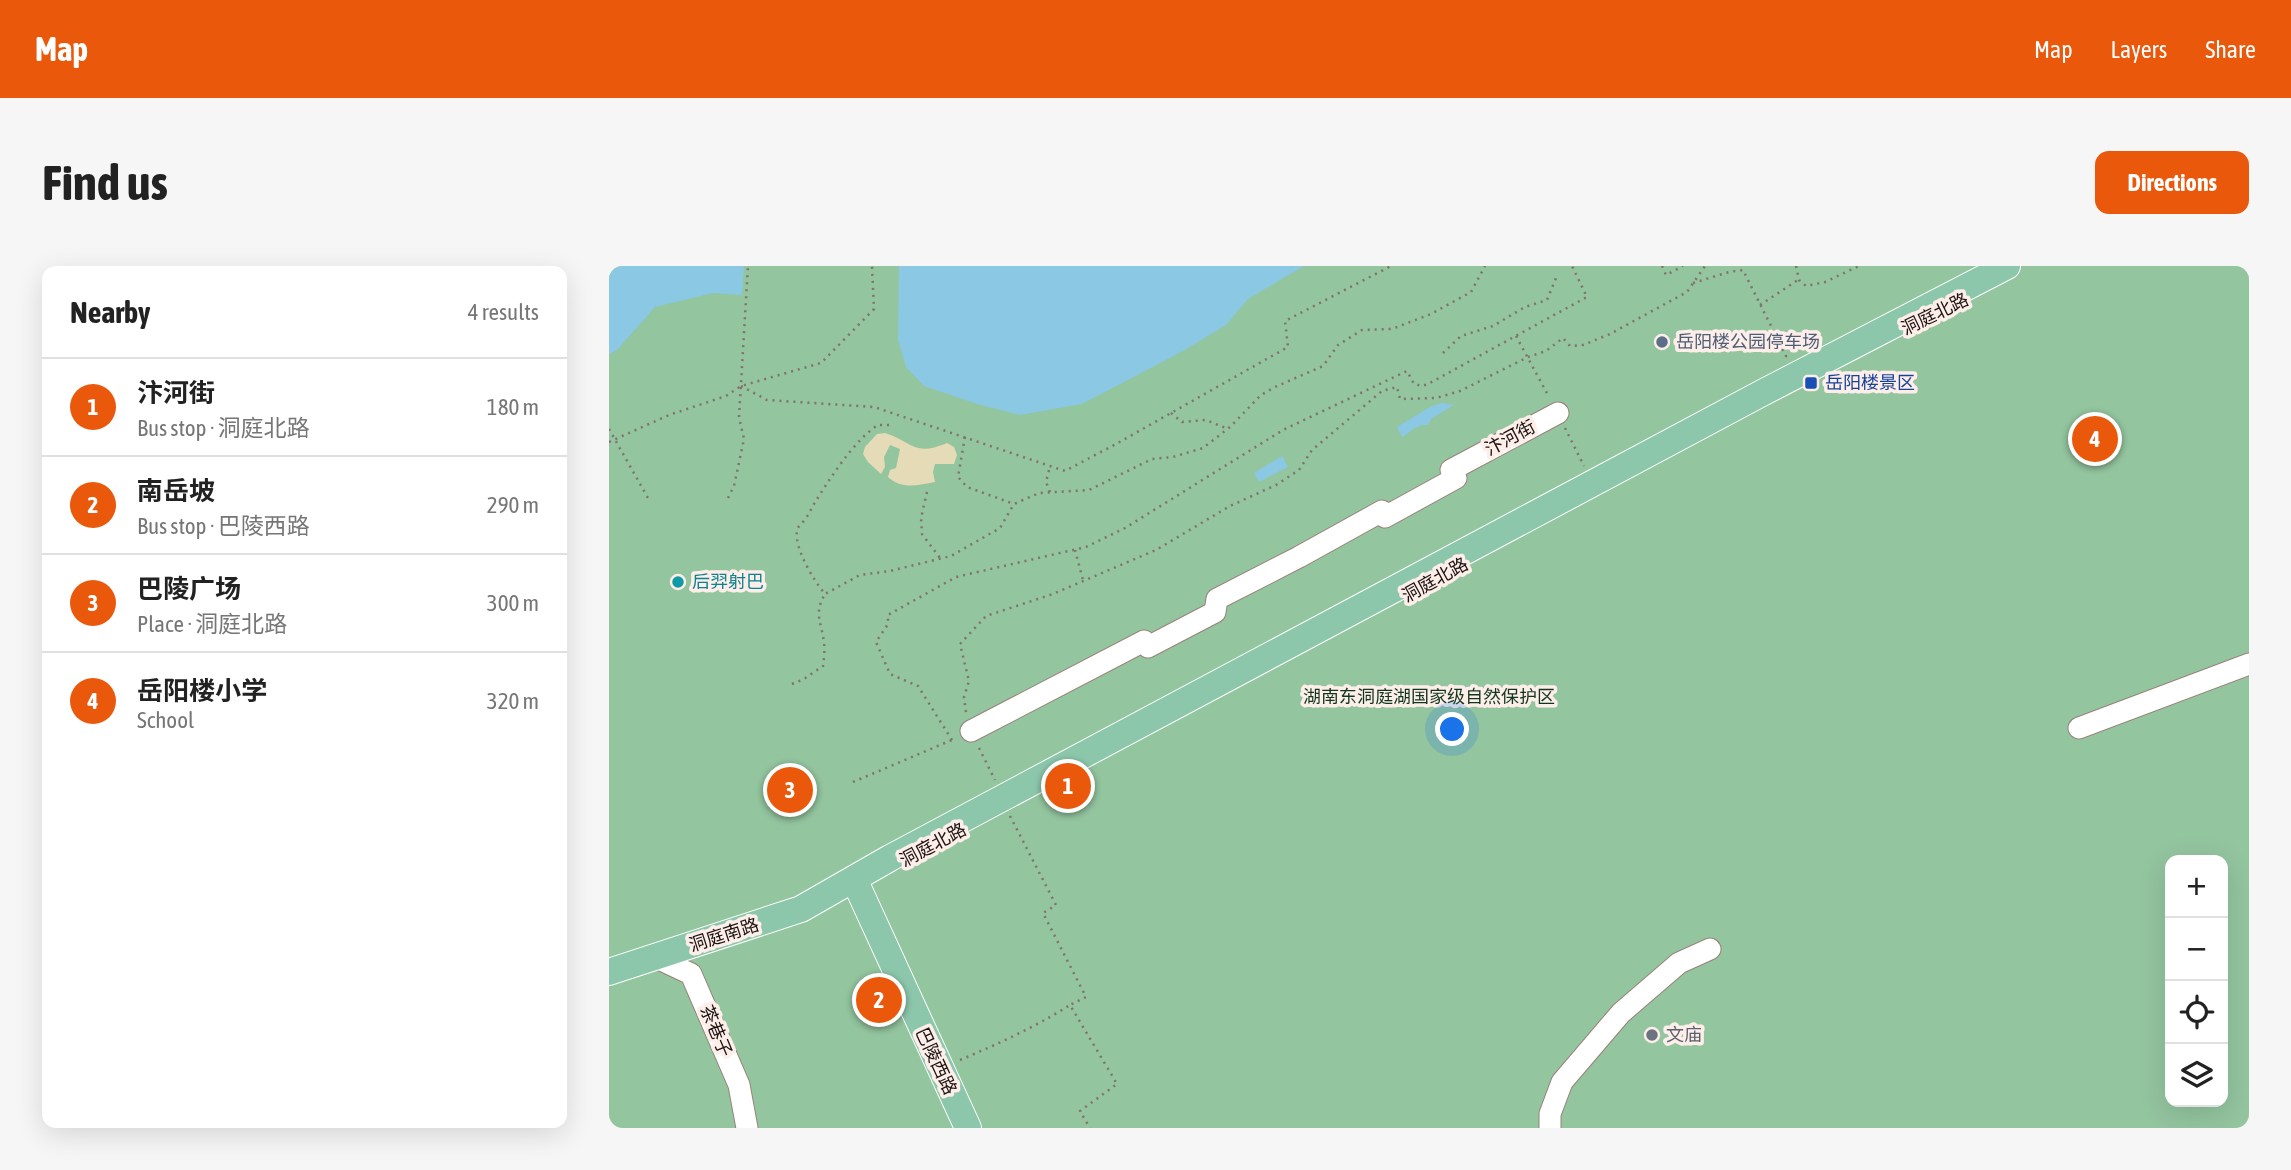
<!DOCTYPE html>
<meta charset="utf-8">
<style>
:root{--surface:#fff;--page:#f6f6f6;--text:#222;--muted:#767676;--line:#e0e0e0;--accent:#ea580c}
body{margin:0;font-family:"Asap Condensed","Noto Sans SC",sans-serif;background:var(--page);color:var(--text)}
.controls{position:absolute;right:21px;bottom:21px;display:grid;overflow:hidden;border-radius:14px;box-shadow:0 7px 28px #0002}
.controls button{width:63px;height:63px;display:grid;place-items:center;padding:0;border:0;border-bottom:2px solid var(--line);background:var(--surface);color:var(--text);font:35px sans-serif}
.you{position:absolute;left:844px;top:464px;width:24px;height:24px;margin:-18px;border:5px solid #fff;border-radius:50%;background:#1a73e8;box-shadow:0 0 0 10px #1a73e833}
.badge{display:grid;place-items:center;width:46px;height:46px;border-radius:50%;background:var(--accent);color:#fff;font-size:23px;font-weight:700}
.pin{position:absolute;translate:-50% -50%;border:4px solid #fff;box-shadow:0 2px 7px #0006}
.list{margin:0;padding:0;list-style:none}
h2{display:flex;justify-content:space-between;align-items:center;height:91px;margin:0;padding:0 28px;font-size:30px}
h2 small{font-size:23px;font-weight:400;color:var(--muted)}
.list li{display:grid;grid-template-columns:46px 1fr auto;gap:21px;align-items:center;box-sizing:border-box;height:98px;padding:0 28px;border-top:2px solid var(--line)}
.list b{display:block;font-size:26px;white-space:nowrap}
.list p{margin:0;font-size:23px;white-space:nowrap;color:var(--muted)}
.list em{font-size:23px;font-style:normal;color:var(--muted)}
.icon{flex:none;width:38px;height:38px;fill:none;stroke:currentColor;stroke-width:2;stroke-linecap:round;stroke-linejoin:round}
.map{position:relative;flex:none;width:1640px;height:862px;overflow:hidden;border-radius:14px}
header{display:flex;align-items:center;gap:42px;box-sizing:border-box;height:98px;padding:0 35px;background:var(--accent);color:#fff}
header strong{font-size:33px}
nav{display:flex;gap:38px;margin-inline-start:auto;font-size:24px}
.intro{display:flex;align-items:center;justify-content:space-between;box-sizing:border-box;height:168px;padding:0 42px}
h1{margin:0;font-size:49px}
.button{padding:18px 32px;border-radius:14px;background:var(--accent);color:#fff;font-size:24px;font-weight:700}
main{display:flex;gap:42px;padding:0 42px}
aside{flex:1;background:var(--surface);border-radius:14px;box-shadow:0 7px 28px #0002}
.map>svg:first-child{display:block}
</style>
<header>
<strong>Map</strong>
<nav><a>Map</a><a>Layers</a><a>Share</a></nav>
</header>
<div class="intro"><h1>Find us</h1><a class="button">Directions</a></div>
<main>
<aside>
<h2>Nearby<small>4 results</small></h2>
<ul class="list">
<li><span class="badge">1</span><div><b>汴河街</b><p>Bus stop · 洞庭北路</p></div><em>180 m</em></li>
<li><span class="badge">2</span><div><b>南岳坡</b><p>Bus stop · 巴陵西路</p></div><em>290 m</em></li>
<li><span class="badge">3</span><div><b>巴陵广场</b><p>Place · 洞庭北路</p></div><em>300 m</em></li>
<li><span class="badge">4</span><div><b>岳阳楼小学</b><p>School</p></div><em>320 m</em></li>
</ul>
</aside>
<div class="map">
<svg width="1640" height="862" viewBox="0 0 1640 862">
<rect width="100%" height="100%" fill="#f7ded5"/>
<path fill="#93c59f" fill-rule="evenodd" d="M0,0h1640v862h-1640zM1561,594h53v242h-53z"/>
<path fill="#e5dbb6" d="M276,167c28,9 29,24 62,10l7,4 3,8 -3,9h-19l-2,8 2,10c-17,3 -33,8 -47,-5l2,-7 6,-2 4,-19 -10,-4 -6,12 1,10 -4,7 -13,-12 -5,-8 2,-7 12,-13z"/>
<g fill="#8ac8e4">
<polygon points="0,0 135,0 133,29 104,27 46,41 8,84 0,88"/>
<polygon points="290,0 695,0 639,33 617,59 574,85 473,138 411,149 368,138 315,120 297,101 289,74"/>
<path d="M833,137l12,2 -23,14 -3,6c-13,-1 -16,7 -26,12l-5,-10 33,-20z"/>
<polygon points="673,190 679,201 650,216 645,207"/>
</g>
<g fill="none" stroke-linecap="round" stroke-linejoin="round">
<defs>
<g id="minor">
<polyline points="1470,462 1640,398"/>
<polyline points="362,465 535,375 539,381 606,346 608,333 690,291 773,245 776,251 847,212 842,204 949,147"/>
<polyline points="46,691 82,708 130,819 138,862"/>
<polyline points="941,862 941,848 953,816 1012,747 1070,697 1101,683"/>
</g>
<g id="major">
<polyline points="245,613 359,862"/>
<polyline points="0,706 192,643 281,592 1153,127 1398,0"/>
</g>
</defs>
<use href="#minor" stroke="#988279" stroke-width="23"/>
<use href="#major" stroke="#fff" stroke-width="28"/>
<g stroke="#82726d" stroke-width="2.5" stroke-dasharray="2 5" stroke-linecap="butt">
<polyline points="1053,0 1057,9 1074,0"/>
<polyline points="1187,0 1190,14 1197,20 1216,16 1250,0"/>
<polyline points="1084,17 1120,6 1134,4 1177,90 1175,92"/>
<polyline points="1151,39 1189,14"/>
<polyline points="907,70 940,131"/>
<polyline points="834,87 852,70 884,60 916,41 938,34 947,12"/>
<polyline points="132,120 158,134 265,141 456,205 507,178 679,81 676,55 782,0"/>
<polyline points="562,147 573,156 597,154 619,163"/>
<path d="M280,159h-11c-23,14 -50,56 -64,79 -3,5 -5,10 -8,14 -3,5 -8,7 -9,13 -3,17 17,50 28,63l35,-19 30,-4 61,-15 49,-28 14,-24 25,-11 50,-3 63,-31 21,-2 30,-9 27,-21 31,-32 14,-8 48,-21 15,-21 24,-15 30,-1 39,-15 40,-22 14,-26"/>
<polyline points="956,162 975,200"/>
<polyline points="0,163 39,232"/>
<polyline points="356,171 349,211 358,221 405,238"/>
<polyline points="0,176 60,149 117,130 132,120 212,97 265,43 263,0"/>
<polyline points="318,226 312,252 313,268 331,292"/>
<polyline points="441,226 437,216 441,200"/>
<polyline points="119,232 125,220 135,173 130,151 139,0"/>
<polyline points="466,284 474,314"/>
<path d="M183,418l12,-5 19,-13c1,-8 2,-16 1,-23 -2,-20 -11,-29 1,-49"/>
<polyline points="357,446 355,431 360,415 351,378 377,350 444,328 547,284 621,240 667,219 690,204 703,184 773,125 788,121 791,133 827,132 851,125 919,91 937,85 954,72 961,80 974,79 1001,68 1078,26 1096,0"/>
<polyline points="343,474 309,420 281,408 267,376 279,358 279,349 347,311 477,281 516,262 674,164 798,105 805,118 813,120 819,118 978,31 963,0"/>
<polyline points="370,482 386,514"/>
<polyline points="244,516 343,474"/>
<polyline points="401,550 447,639 434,647 477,731 461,739 508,818 471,845 481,862"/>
<path d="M351,794c38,-16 75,-33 110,-55"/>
</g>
<use href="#minor" stroke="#fff" stroke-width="21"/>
<use href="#major" stroke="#8cc7ac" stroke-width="26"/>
</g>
<circle fill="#5c6f8a" stroke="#fdeee9" stroke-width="2.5" cx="1053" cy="76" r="7"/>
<rect fill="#1a4fb4" stroke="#fdeee9" stroke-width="2.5" x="1195" y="110" width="14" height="14" rx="3.5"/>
<circle fill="#0f9aa8" stroke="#fdeee9" stroke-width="2.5" cx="69" cy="316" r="7"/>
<circle fill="#6b7280" stroke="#fdeee9" stroke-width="2.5" cx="1043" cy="769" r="7"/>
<g text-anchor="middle" stroke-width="7" stroke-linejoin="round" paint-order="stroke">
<g font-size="18" fill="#1b1310" stroke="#fdeee9">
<text transform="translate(1326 48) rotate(-26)" y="6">洞庭北路</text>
<text transform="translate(901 172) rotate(-28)" y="6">汴河街</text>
<text transform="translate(826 314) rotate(-29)" y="6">洞庭北路</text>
<text transform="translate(324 579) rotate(-28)" y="6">洞庭北路</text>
<text transform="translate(115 669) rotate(-18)" y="6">洞庭南路</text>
<text transform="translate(107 765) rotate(67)" y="6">茶巷子</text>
<text transform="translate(327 795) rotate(65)" y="6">巴陵西路</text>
</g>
<g font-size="18" fill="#4e5e75" stroke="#fdeee9" text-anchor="start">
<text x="1067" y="82">岳阳楼公园停车场</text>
</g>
<g font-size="18" fill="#164399" stroke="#fdeee9" text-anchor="start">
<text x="1216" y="123">岳阳楼景区</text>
</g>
<g font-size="18" fill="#0d838f" stroke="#fdeee9" text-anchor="start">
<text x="83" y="322">后羿射巴</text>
</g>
<g font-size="18" fill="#10371d" stroke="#fdeee9">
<text x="820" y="437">湖南东洞庭湖国家级自然保护区</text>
</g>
<g font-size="18" fill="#5b616d" stroke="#fdeee9" text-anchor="start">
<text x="1057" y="775">文庙</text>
</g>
</g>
</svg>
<div class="controls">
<button>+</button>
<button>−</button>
<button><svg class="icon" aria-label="locate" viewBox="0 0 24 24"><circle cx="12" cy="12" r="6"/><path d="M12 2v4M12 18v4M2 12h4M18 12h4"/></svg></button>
<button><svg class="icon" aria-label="layers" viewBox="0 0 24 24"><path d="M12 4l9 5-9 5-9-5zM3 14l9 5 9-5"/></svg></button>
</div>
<div class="you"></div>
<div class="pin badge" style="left:459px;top:520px">1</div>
<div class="pin badge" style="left:270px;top:734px">2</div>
<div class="pin badge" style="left:181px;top:524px">3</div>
<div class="pin badge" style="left:1486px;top:173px">4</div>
</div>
</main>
